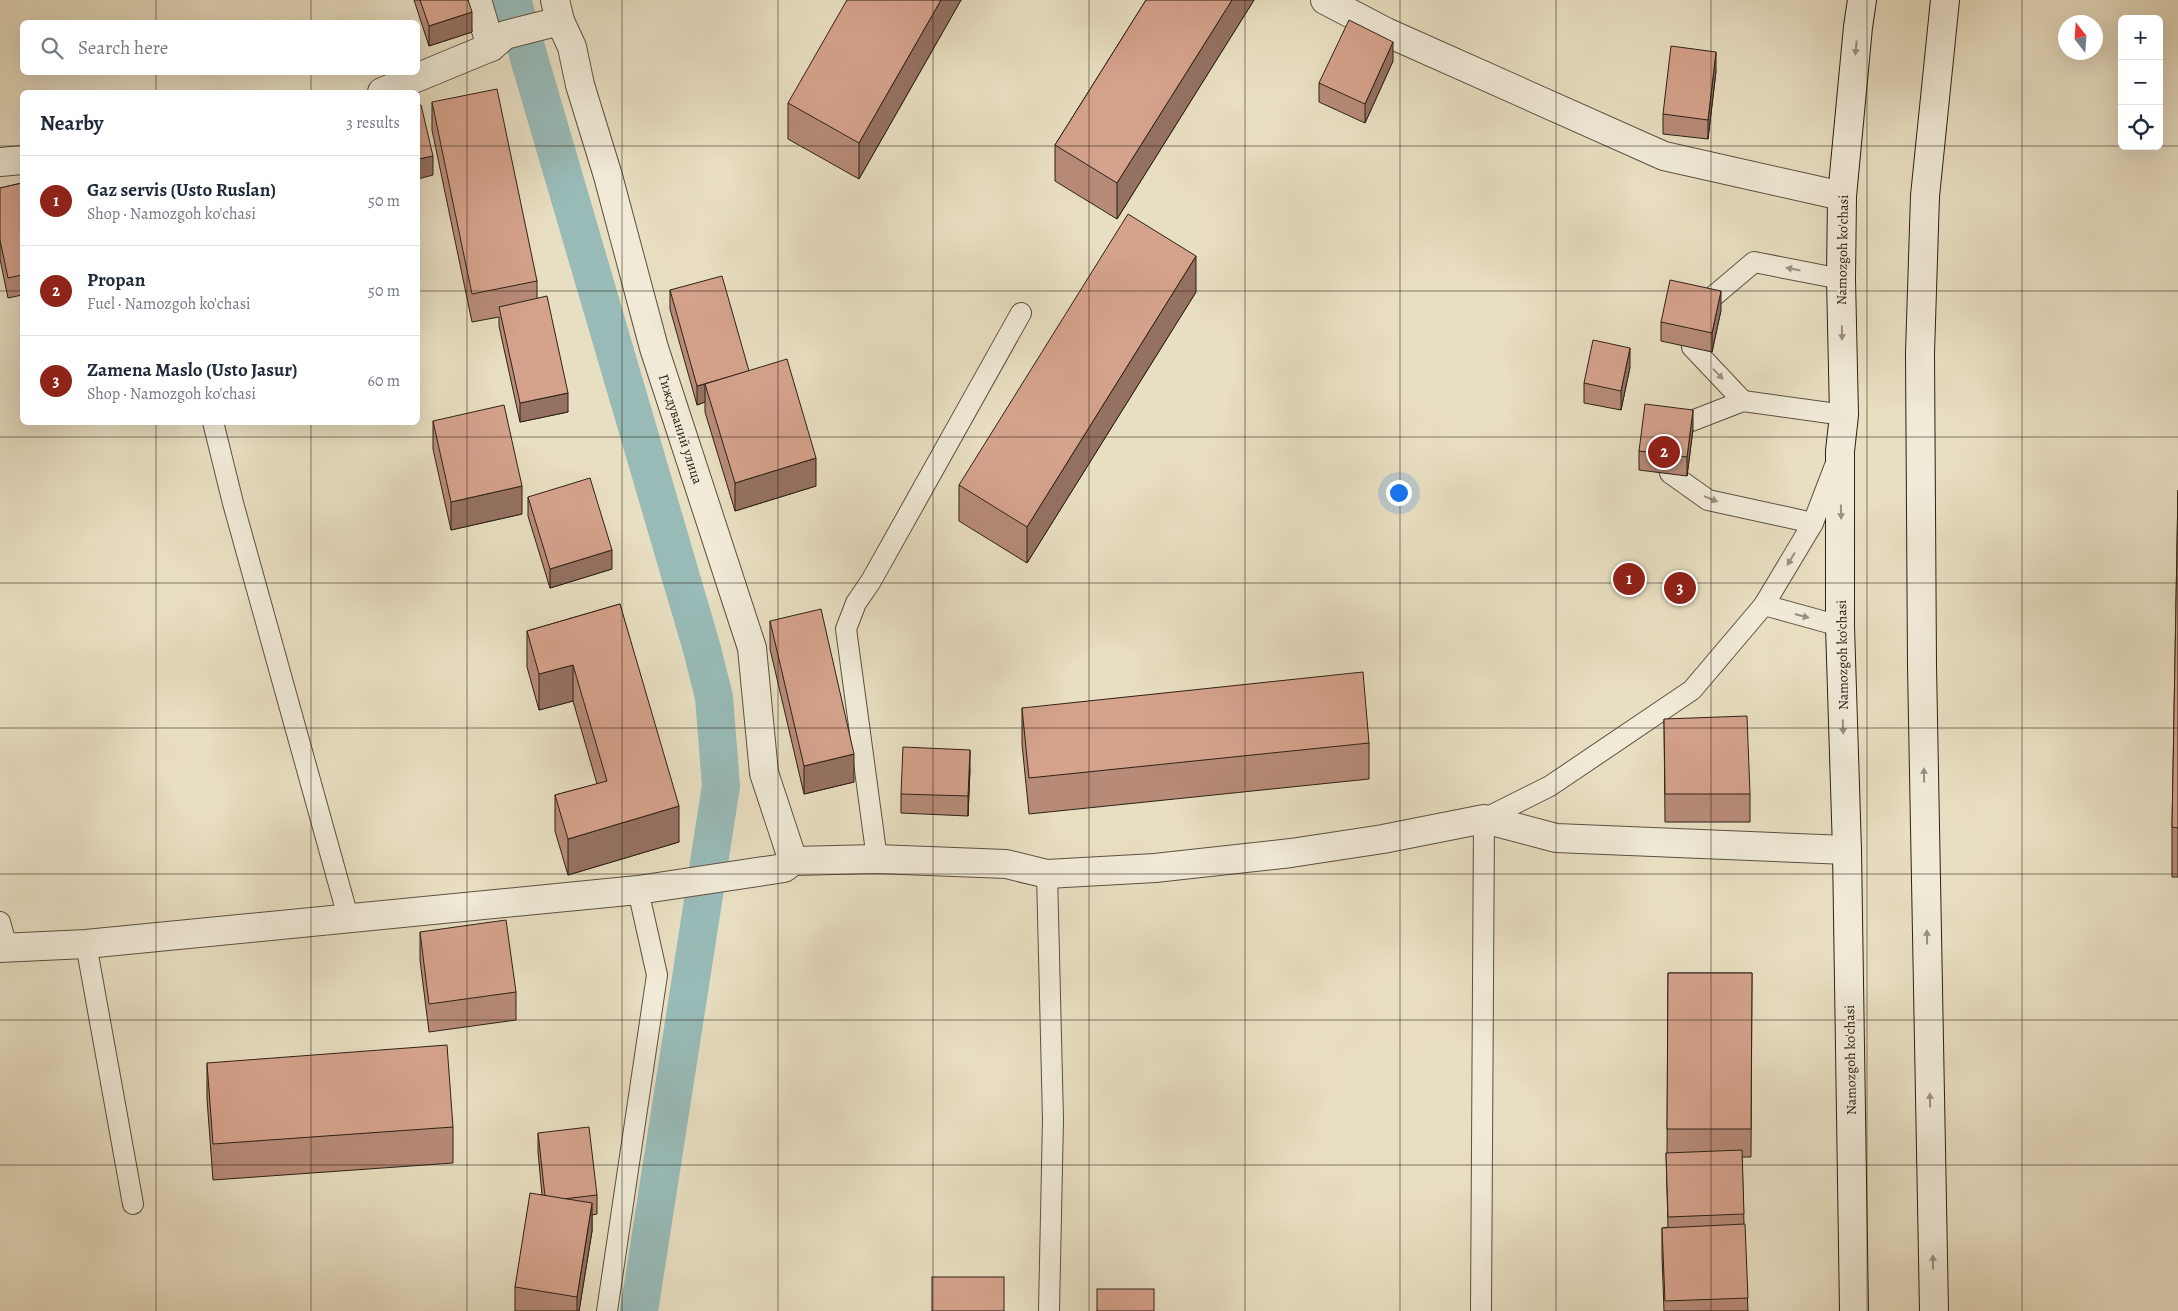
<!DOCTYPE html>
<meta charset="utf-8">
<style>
:root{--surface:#fff;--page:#f2f2f3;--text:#1f2937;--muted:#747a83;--line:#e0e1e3;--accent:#8f2418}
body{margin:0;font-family:Alegreya,serif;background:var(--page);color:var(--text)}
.controls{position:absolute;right:15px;top:15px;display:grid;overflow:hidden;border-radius:8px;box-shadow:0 5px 20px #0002}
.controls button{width:45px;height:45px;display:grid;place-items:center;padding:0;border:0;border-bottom:1px solid var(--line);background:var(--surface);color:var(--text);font:25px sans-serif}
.compass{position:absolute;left:2058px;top:15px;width:45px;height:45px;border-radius:50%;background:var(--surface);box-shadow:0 5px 20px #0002;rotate:343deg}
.you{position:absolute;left:1398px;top:492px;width:18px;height:18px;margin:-12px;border:4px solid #fff;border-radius:50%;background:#1a73e8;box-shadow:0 0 0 8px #1a73e833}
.badge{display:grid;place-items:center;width:32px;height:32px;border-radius:50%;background:var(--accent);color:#fff;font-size:16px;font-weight:700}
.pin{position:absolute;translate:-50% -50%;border:2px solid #fff;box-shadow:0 1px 5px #0006}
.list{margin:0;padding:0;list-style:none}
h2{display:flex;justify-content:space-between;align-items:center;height:65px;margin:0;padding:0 20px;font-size:21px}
h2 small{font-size:16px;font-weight:400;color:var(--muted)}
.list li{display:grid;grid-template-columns:32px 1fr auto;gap:15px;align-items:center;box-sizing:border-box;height:90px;padding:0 20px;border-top:1px solid var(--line)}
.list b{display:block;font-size:19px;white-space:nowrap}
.list p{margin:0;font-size:16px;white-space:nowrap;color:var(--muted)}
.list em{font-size:16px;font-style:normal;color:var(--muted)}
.icon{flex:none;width:28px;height:28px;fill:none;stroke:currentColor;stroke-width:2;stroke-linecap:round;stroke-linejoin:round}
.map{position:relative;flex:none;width:2178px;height:1311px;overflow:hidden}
.search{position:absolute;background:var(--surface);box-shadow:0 5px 20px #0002;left:20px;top:20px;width:400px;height:55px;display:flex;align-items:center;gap:12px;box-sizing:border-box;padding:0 18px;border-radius:8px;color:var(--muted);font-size:19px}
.panel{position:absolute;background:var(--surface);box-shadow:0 5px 20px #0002;left:20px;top:90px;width:400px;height:335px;border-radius:8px}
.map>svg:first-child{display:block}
</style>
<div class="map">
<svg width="2178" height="1311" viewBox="0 0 2178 1311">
<rect width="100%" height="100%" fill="#e8dec1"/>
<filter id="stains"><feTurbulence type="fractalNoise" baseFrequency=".004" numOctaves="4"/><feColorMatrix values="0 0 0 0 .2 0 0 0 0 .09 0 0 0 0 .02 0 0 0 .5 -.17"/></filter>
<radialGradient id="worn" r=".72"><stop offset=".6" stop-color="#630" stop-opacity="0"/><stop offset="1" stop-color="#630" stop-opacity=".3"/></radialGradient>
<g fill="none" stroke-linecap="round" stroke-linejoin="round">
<polyline stroke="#98bbb8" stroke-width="38" points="512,0 702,649 714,697 721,786 639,1311"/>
<defs>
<g id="service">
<polyline points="1702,306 1754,262 1841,279"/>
<polyline points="1692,347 1743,401"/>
<polyline points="213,422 233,503 348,917"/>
<polyline points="1676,427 1743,401 1844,415"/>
<polyline points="1670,473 1708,500 1813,523"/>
<polyline points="1764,605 1840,626"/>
<polyline points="877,859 846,629 856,603 871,581 1021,313"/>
<polyline points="1047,874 1053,1119 1049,1311"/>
<polyline points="0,922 7,947"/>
<polyline points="86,944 133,1204"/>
<polyline points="607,1311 657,975 638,890"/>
<polyline points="1481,1311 1484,819 1550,786 1692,690 1764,605 1813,523 1836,463"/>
</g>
<g id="minor">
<polyline points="477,0 491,47"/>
<polyline points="555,0 560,21 572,47 580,85 608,176 654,348 752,648 764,773 793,861"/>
<polyline points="1325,0 1386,32 1664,156 1842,196"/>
<polyline points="382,92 491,47 505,35 560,21"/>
<polyline points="0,162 22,160"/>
<polyline points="0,948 86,944 638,890 784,868 793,861 877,859 1006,864 1047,874 1155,868 1291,853 1383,839 1484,819 1556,838 1847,850"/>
</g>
<g id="secondary">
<polyline points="1854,1311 1847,850 1840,626 1840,451 1844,415 1841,279 1842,196 1858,27 1862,0"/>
<polyline points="1934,1311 1922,665 1920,353 1925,196 1945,0"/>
</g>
</defs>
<use href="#service" stroke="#5c5041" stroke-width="22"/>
<use href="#minor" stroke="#5c5041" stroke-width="30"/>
<use href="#secondary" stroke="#2e2116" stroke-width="30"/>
<use href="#service" stroke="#f0ead7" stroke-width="20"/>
<use href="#minor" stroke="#f0ead7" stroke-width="28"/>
<use href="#secondary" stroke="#f0ead7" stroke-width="28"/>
</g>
<g fill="#b78b78" stroke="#2e2116">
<polygon points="414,0 468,0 472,32 429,46"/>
<polygon points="961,0 859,179 788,139 788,103"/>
<polygon points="1146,0 1254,0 1117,219 1055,181 1055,145"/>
<polygon points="1393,61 1365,123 1319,102 1319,83"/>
<polygon points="1716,71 1708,139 1663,134 1663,114"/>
<polygon points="432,102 537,281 537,299 568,412 520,422 499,326 499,317 472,322 432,130"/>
<polygon points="22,183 22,295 8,298 0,259 0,188"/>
<polygon points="670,290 749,371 816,486 735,511 705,412 705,402 697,405 670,309"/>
<polygon points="1196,292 1027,563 959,521 959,485"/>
<polygon points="1721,310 1712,352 1661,341 1661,322"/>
<polygon points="1630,367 1621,410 1584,403 1584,383"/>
<polygon points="433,421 522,514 451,530 433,449"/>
<polygon points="1693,429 1687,476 1639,470 1639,451"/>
<polygon points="2178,490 2178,877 2172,877 2172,827"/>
<polygon points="528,497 612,569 550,588 528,516"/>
<polygon points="620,604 679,842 568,875 555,831 555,795 597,784 573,701 539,710 527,667 527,631"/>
<polygon points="770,621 854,782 804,794 770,649"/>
<polygon points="1022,708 1369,743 1369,779 1029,814 1022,744"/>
<polygon points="1664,719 1750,794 1750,822 1665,822"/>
<polygon points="970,769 968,816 901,813 901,794"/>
<polygon points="420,932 516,992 516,1020 429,1032 420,960"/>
<polygon points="1668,973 1752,973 1751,1157 1742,1157 1744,1224 1748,1311 1664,1311 1662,1256 1662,1228 1668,1227 1666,1153 1667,1153"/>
<polygon points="207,1063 453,1127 453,1163 213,1180 207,1099"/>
<polygon points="538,1133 597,1195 597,1214 592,1215 592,1231 579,1311 515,1311 515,1287 542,1195 538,1152"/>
</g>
<g fill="#957162" stroke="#2e2116">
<polygon points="941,0 961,0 859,179 859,143"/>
<polygon points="1232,0 1254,0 1117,219 1117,183"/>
<polygon points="472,12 472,32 429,46 429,26"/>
<polygon points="1393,42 1393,61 1365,123 1365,104"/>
<polygon points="1716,52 1716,71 1708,139 1708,120"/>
<polygon points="433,156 433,175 418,179 418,159"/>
<polygon points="1196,256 1196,292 1027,563 1027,527"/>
<polygon points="1721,291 1721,310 1712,352 1712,333"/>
<polygon points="1630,348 1630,367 1621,410 1621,391"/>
<polygon points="705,384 705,402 697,405 697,386"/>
<polygon points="568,393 568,412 520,422 520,403"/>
<polygon points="1693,410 1693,429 1687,476 1687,457"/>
<polygon points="816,458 816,486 735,511 735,483"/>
<polygon points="522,486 522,514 451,530 451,502"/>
<polygon points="612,550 612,569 550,588 550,569"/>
<polygon points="573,665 573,701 539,710 539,674"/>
<polygon points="970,750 970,769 968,816 968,796"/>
<polygon points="854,754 854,782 804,794 804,766"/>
<polygon points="679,806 679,842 568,875 568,839"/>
<polygon points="592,1203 592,1231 579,1311 577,1311 577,1297"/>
</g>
<g fill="#d5a28c" stroke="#2e2116">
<polygon points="420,0 468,0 472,12 429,26"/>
<polygon points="847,0 941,0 859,143 788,103"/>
<polygon points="1146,0 1232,0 1117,183 1055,145"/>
<polygon points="1349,20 1393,42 1365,104 1319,83"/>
<polygon points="1671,46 1716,52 1708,120 1663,114"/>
<polygon points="497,89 537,281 472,294 432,102"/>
<polygon points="421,105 433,156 418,159 418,106"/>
<polygon points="22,183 22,275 8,278 0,240 0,188"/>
<polygon points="1128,214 1196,256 1027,527 959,485"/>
<polygon points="722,276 749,371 697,386 670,290"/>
<polygon points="1670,280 1721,291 1712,333 1661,322"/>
<polygon points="547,296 568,393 520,403 499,307"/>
<polygon points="1593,340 1630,348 1621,391 1584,383"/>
<polygon points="787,359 816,458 735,483 705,384"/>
<polygon points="1645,404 1693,410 1687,457 1639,451"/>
<polygon points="504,405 522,486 451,502 433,421"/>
<polygon points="590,478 612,550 550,569 528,497"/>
<polygon points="2178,490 2178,828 2172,827"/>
<polygon points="620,604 679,806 568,839 555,795 607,781 573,665 539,674 527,631"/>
<polygon points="821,609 854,754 804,766 770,621"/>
<polygon points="1363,672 1369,743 1029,778 1022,708"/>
<polygon points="1747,716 1750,794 1665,794 1664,719"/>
<polygon points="903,747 970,750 968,796 901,794"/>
<polygon points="506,920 516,992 429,1004 420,932"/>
<polygon points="1668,973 1752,973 1751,1129 1667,1129"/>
<polygon points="447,1045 453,1127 213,1144 207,1063"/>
<polygon points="589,1127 597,1195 563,1199 545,1196 538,1133"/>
<polygon points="1742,1150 1744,1214 1668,1217 1666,1153"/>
<polygon points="530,1193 592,1203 577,1297 515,1287"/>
<polygon points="1745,1224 1748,1298 1665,1301 1662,1228"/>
<rect x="932" y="1277" width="72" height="34"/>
<rect x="1097" y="1289" width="57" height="22"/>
</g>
<defs><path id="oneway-solid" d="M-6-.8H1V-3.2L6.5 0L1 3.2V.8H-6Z" transform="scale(1.25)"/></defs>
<g fill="#999080">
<use href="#oneway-solid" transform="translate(1856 48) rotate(95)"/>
<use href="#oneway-solid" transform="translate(1793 269) rotate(-169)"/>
<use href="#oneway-solid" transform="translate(1842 333) rotate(89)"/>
<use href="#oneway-solid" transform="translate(1718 374) rotate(46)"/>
<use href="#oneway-solid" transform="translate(1711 499) rotate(22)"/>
<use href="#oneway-solid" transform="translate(1841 512) rotate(89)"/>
<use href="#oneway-solid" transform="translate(1791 559) rotate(121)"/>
<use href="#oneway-solid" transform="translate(1802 616) rotate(15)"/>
<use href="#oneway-solid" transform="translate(1843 727) rotate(88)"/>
<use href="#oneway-solid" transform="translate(1924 775) rotate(-91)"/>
<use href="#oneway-solid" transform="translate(1927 937) rotate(-91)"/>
<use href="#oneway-solid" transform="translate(1930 1100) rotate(-91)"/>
<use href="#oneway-solid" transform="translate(1933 1262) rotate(-91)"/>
</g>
<path fill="none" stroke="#2e2116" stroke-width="1" stroke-opacity="0.55" d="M156,0v22M311,0v22M467,0v1311M622,0v1311M778,0v1311M933,0v1311M1089,0v1311M1245,0v1311M1400,0v1311M1556,0v1311M1711,0v1311M1867,0v1311M2022,0v1311M156,72v20M311,72v20M0,146h22M418,146h1704M2159,146h19M0,291h22M418,291h1760M156,422v889M311,422v889M0,437h2178M0,583h2178M0,728h2178M0,874h2178M0,1020h2178M0,1165h2178"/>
<g text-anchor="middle" stroke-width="4.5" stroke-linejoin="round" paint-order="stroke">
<g font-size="14" fill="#2e2116" stroke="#f0ead7">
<text transform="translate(1842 250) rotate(-89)" y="5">Namozgoh ko'chasi</text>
<text transform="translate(681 429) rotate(72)" y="5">Гиждуваний улица</text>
<text transform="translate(1842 655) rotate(-91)" y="5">Namozgoh ko'chasi</text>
<text transform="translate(1850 1060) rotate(-91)" y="5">Namozgoh ko'chasi</text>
</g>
</g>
<rect width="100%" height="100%" filter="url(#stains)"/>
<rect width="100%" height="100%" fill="url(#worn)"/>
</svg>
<div class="controls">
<button>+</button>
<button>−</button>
<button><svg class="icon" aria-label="locate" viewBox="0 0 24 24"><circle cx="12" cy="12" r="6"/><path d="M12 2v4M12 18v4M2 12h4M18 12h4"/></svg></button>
</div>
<svg class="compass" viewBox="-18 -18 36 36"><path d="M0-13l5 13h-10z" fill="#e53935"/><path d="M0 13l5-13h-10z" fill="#747a83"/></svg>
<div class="you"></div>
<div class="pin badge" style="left:1629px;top:579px">1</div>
<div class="pin badge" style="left:1664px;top:452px">2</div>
<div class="pin badge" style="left:1680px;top:588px">3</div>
<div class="search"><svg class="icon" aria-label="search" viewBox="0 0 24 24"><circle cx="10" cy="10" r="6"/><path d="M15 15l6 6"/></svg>Search here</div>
<section class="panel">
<h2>Nearby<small>3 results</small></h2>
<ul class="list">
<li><span class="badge">1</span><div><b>Gaz servis (Usto Ruslan)</b><p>Shop · Namozgoh ko'chasi</p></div><em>50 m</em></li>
<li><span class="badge">2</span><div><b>Propan</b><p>Fuel · Namozgoh ko'chasi</p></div><em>50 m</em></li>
<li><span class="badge">3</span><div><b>Zamena Maslo (Usto Jasur)</b><p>Shop · Namozgoh ko'chasi</p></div><em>60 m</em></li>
</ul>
</section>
</div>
